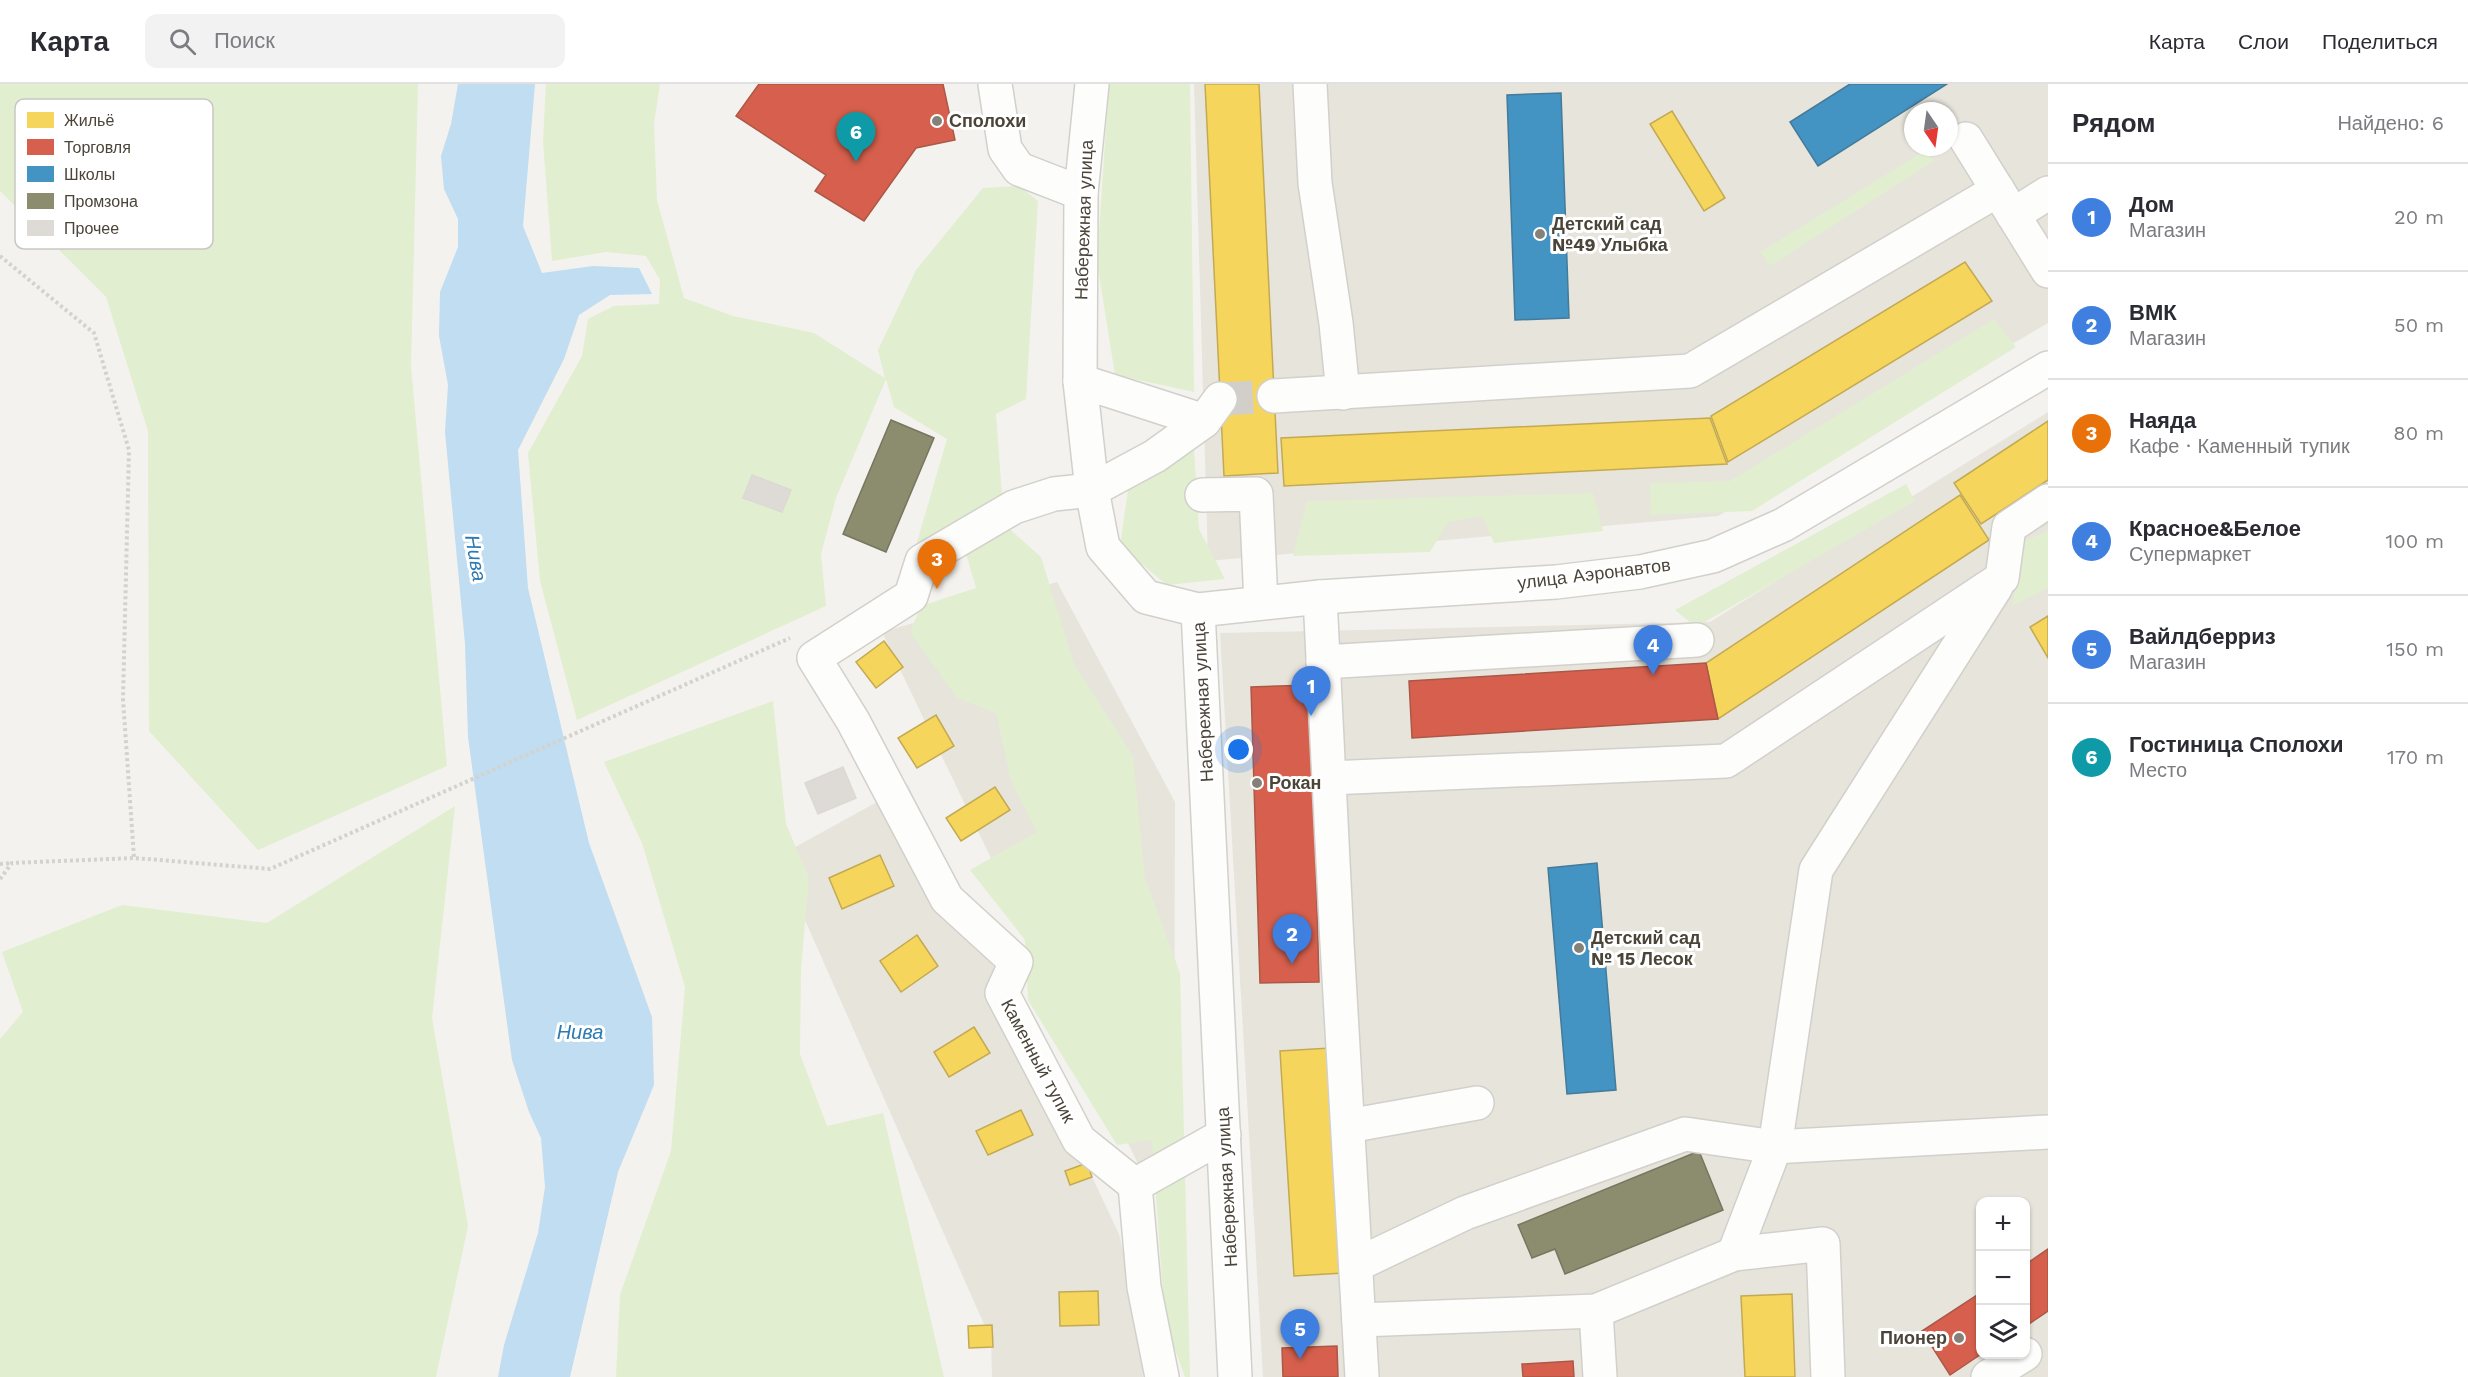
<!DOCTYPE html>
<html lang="ru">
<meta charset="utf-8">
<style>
:root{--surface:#fff;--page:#f2f2f3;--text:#2b2b33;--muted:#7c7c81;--line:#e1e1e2;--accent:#868178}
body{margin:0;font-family:"Work Sans",sans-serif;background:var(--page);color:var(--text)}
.controls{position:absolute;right:18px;bottom:18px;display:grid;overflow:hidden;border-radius:12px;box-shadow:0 2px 4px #0004}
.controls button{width:54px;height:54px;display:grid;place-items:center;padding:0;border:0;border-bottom:2px solid var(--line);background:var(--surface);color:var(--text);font:30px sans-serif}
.compass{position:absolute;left:1904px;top:18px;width:54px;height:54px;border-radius:50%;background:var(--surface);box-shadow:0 2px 4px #0004;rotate:167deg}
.you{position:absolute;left:1239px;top:666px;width:21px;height:21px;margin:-15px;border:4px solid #fff;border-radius:50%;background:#1a73e8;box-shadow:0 0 0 9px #1a73e833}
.badge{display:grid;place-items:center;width:39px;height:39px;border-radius:50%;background:var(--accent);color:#fff;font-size:20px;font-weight:700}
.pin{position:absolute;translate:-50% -50px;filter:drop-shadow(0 2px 3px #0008)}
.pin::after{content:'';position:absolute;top:32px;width:21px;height:18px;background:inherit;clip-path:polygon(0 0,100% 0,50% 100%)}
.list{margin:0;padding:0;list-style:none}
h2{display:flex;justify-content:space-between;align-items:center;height:78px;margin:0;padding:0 24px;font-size:26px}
h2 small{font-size:20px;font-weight:400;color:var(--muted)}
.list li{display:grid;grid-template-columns:39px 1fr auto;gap:18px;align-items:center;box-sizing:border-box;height:108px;padding:0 24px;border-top:2px solid var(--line)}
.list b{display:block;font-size:22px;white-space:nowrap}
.list p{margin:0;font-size:20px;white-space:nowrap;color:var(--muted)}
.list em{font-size:20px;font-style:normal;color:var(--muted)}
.icon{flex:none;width:33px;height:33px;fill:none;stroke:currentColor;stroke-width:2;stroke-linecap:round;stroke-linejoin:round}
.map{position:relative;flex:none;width:2048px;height:1293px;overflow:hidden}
header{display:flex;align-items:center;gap:36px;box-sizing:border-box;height:84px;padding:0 30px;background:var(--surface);border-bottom:2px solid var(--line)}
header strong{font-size:28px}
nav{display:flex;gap:33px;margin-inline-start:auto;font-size:21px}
.search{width:420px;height:54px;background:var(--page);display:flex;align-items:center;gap:15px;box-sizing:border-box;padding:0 21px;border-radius:12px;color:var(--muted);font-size:22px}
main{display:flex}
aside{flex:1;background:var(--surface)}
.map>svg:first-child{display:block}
</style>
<header>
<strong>Карта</strong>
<div class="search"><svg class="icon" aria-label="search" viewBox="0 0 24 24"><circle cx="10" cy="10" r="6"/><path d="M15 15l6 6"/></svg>Поиск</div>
<nav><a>Карта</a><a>Слои</a><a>Поделиться</a></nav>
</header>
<main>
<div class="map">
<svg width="2048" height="1293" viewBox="0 0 2048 1293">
<rect width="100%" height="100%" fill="#f4f2ee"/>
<g fill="#e7e4dc" fill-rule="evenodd">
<path d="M1194,0h854v239l-330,193 -510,45zM1913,27h36v36h-36z"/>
<path d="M2048,328v965h-785l-43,-744 490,-11zM1980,1118h46v152h-46z"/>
<polygon points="1057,498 1175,718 1174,1064 1139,1082 882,548"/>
<polygon points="908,701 1119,1150 1139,1235 1143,1293 992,1293 991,1256 777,773"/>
</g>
<g fill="#e1eecf">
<polygon points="0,0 418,0 411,282 447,682 258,766 149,647 148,347 106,213 0,107"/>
<polygon points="546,0 660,0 654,40 657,116 684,214 733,232 814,249 885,294 878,266 916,186 983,104 1019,102 1038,117 1026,315 996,330 1002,411 915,465 947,355 894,323 886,295 836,414 821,470 826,522 577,636 540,497 528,369 582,272 588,235 614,222 659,220 660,196 646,172 606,168 552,177 543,57"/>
<polygon points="1109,0 1190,0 1194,308 1115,291 1097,178"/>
<polygon points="1926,66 1934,77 1770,182 1760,168"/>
<polygon points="1994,235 2016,263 1752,427 1651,431 1650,399 1730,397"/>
<polygon points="1194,365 1199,445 1225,495 1167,501 1120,462 1128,406 1165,373"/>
<polygon points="1906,400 1915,417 1696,543 1675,526"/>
<polygon points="1593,409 1603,447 1494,459 1482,432 1448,438 1430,468 1293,472 1307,417"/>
<polygon points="1005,441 1041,473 1074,580 1133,672 1145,794 1180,889 1190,1293 1185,1293 1165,1238 1152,1056 1117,1061 1028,916 1025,856 970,786 1037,748 1011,697 996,629 957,614 910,548 921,522 976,504 965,466"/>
<polygon points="2048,447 2048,504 2012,522 2024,457"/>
<polygon points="773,617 786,740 809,794 801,885 800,970 827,1042 883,1029 944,1293 616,1293 620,1211 671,1067 685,903 642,759 604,678"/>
<polygon points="455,722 432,934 468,1142 436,1293 0,1293 0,955 23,928 2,868 122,821 267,839"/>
</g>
<polygon fill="#c0ddf1" points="458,0 535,0 523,142 542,189 593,182 639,184 652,210 610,211 579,231 564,275 518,366 528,504 589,759 652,933 654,1001 618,1088 570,1293 498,1293 504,1261 538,1149 545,1103 541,1054 529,1028 512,976 468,653 465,560 445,348 448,301 439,252 440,208 458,163 458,135 444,105 441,72 451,40"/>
<g fill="#f6d55c" stroke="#c3aa52" stroke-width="1.5">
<polygon points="1205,0 1259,0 1278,389 1224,392"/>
<polygon points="1672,27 1725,114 1704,127 1650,40"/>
<polygon points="1965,178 1992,217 1728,378 1711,332"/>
<polygon points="1710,334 1727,380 1284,402 1281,354"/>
<polygon points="2048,337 2048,396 1981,440 1954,399"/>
<polygon points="1960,411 1989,456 1718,635 1706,579"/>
<polygon points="2048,532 2048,574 2030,543"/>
<polygon points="884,557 903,583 876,604 856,578"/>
<polygon points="936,631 954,662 917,684 898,654"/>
<polygon points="995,703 1010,726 961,757 946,734"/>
<polygon points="880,771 894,802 842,825 829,794"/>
<polygon points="917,851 938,882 901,908 880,877"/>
<polygon points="974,943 990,969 949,993 934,968"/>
<polygon points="1330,964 1343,1189 1294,1192 1280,967"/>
<polygon points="1021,1026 1033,1051 988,1071 976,1047"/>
<polygon points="1087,1079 1092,1093 1070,1101 1065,1087"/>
<polygon points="1098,1207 1099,1241 1060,1242 1059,1208"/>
<polygon points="1792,1210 1795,1293 1745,1293 1741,1212"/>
<polygon points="992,1241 993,1263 969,1264 968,1242"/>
</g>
<g fill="#d6604d" stroke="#ac5847" stroke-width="1.5">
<polygon points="759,0 943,0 955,56 916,64 864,137 815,107 826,91 736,32"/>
<polygon points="1706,579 1718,635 1412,654 1409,597"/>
<polygon points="1311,601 1319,898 1260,899 1251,603"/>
<polygon points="2048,1165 2048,1227 2026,1242 2026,1180"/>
<polygon points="1980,1209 1981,1270 1950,1291 1922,1247"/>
<polygon points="1337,1262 1338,1293 1283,1293 1282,1264"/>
<polygon points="1573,1277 1574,1293 1523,1293 1522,1280"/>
</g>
<g fill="#4393c3" stroke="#457b9a" stroke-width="1.5">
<polygon points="1850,0 1947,0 1818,82 1790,38"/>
<polygon points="1561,9 1569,234 1515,236 1507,11"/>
<polygon points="1597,779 1616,1006 1567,1010 1548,784"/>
</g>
<g fill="#8c8c6e" stroke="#78765e" stroke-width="1.5">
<polygon points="891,336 934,354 886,468 843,450"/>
<polygon points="1699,1067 1723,1126 1565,1190 1555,1165 1532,1174 1518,1141"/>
</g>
<g fill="#dedbd6" stroke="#dcd9d4" stroke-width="1.5">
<polygon points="752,391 791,406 782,428 743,414"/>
<polygon points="843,683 856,714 818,730 805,699"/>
</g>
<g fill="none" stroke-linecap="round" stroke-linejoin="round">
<polyline stroke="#d2cfca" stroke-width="33" stroke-dasharray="33 16" stroke-linecap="butt" points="1220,315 1274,312"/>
<defs>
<g id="minor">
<polyline points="995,0 1005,65 1019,85 1081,109"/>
<polyline points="1092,0 1081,109 1080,297 1092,406 1103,463 1146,513 1198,526 1320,513 1556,498 1640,488 1713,472 1783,441 2048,284"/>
<polyline points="1310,0 1315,99 1336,239 1343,309"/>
<polyline points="1966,55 2048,187"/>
<polyline points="2013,131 2048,109"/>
<polyline points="1080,297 1204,337"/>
<polyline points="1274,312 1690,287 1998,106"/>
<polyline points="1202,411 1256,410 1261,519"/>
<polyline points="1320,513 1337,859 1362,1293"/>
<polyline points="1198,526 1235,1293"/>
<polyline points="1323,578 1697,556"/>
<polyline points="1329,694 1726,677 2002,494 2009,443 2048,417"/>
<polyline points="1348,1042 1477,1019"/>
<polyline points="1135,1101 1079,1056 1002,909 1016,878 947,815 853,637 814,574 911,512 922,477 1014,423 1054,410 1092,406 1155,372 1204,337 1220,315"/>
<polyline points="1135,1101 1144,1203 1162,1293"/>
<polyline points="1135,1101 1224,1051"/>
<polyline points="1734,1170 1775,1063 1816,786 1996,503"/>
<polyline points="1356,1181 1465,1129 1685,1050 1775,1063 2048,1048"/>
<polyline points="1596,1227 1600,1293"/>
<polyline points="1359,1236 1596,1227 1734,1170 1823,1160 1828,1293"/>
<polyline points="1988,1293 2025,1270"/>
</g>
</defs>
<use href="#minor" stroke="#d2d0cb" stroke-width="36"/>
<g stroke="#d3d2cc" stroke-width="4" stroke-dasharray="3 3" stroke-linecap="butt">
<polyline points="0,172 94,249 129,366 123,615 134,774 270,785 790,554"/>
<polyline points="0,780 12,779"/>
<polyline points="0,795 12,779 134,774"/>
</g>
<use href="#minor" stroke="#fdfdfc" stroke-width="33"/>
</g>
<g fill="#868178" stroke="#fff" stroke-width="2">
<circle cx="937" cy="37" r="6"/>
<circle cx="1540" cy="150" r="6"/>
<circle cx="1257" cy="699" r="6"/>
<circle cx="1579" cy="864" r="6"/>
<circle cx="1959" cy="1254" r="6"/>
</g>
<g text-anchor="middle" stroke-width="6" stroke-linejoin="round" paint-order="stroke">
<g font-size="18" font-weight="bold" fill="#4b4439" stroke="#fff" text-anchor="start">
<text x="949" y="43">Сполохи</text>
<text x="1552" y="146">Детский сад<tspan x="1552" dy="21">№49 Улыбка</tspan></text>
<text x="1269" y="705">Рокан</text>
<text x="1591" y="860">Детский сад<tspan x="1591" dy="21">№ 15 Лесок</tspan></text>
<text x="1947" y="1260" text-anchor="end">Пионер</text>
</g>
<g font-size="18" fill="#4b4439" stroke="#fff">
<text transform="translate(1084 136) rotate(-88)" y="6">Набережная улица</text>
<text transform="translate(1594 490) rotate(-7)" y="6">улица Аэронавтов</text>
<text transform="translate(1203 618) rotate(-93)" y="6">Набережная улица</text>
<text transform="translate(1038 977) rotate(62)" y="6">Каменный тупик</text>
<text transform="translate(1227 1103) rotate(-93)" y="6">Набережная улица</text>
</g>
<g font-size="20" font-style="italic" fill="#2e7ab2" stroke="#fff">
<text transform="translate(476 474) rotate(80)" y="7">Нива</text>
<text x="580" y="955">Нива</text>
</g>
</g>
<rect x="15" y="15" width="198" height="150" rx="9" fill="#fff" stroke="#c9c7c4" stroke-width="1.5"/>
<rect x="27" y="28" width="27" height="16" fill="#f6d55c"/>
<rect x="27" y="55" width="27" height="16" fill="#d6604d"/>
<rect x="27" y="82" width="27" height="16" fill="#4393c3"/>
<rect x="27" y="109" width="27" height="16" fill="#8c8c6e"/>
<rect x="27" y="136" width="27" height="16" fill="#dedbd6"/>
<g font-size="16" fill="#4b4439">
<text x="64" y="42">Жильё</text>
<text x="64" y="69">Торговля</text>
<text x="64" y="96">Школы</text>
<text x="64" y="123">Промзона</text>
<text x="64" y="150">Прочее</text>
</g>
</svg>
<div class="controls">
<button>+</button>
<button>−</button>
<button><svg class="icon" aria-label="layers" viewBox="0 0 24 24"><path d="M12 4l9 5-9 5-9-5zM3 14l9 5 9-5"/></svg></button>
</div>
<svg class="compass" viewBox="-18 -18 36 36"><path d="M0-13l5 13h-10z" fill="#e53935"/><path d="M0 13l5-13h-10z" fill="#7c7c81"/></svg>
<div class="you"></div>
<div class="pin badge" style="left:1311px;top:632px;background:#3f7fe0">1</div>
<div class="pin badge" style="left:1292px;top:880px;background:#3f7fe0">2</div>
<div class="pin badge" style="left:937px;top:505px;background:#e8710a">3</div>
<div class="pin badge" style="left:1653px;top:591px;background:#3f7fe0">4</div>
<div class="pin badge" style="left:1300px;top:1275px;background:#3f7fe0">5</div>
<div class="pin badge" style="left:856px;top:78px;background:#0f9aa8">6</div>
</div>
<aside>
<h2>Рядом<small>Найдено: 6</small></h2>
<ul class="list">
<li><span class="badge" style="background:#3f7fe0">1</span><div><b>Дом</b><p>Магазин</p></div><em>20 m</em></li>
<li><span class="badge" style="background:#3f7fe0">2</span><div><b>ВМК</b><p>Магазин</p></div><em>50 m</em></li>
<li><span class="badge" style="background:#e8710a">3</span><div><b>Наяда</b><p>Кафе · Каменный тупик</p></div><em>80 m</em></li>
<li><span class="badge" style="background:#3f7fe0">4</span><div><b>Красное&amp;Белое</b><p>Супермаркет</p></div><em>100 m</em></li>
<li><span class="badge" style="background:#3f7fe0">5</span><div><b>Вайлдберриз</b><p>Магазин</p></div><em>150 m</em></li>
<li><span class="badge" style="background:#0f9aa8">6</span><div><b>Гостиница Сполохи</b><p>Место</p></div><em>170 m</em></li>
</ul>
</aside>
</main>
